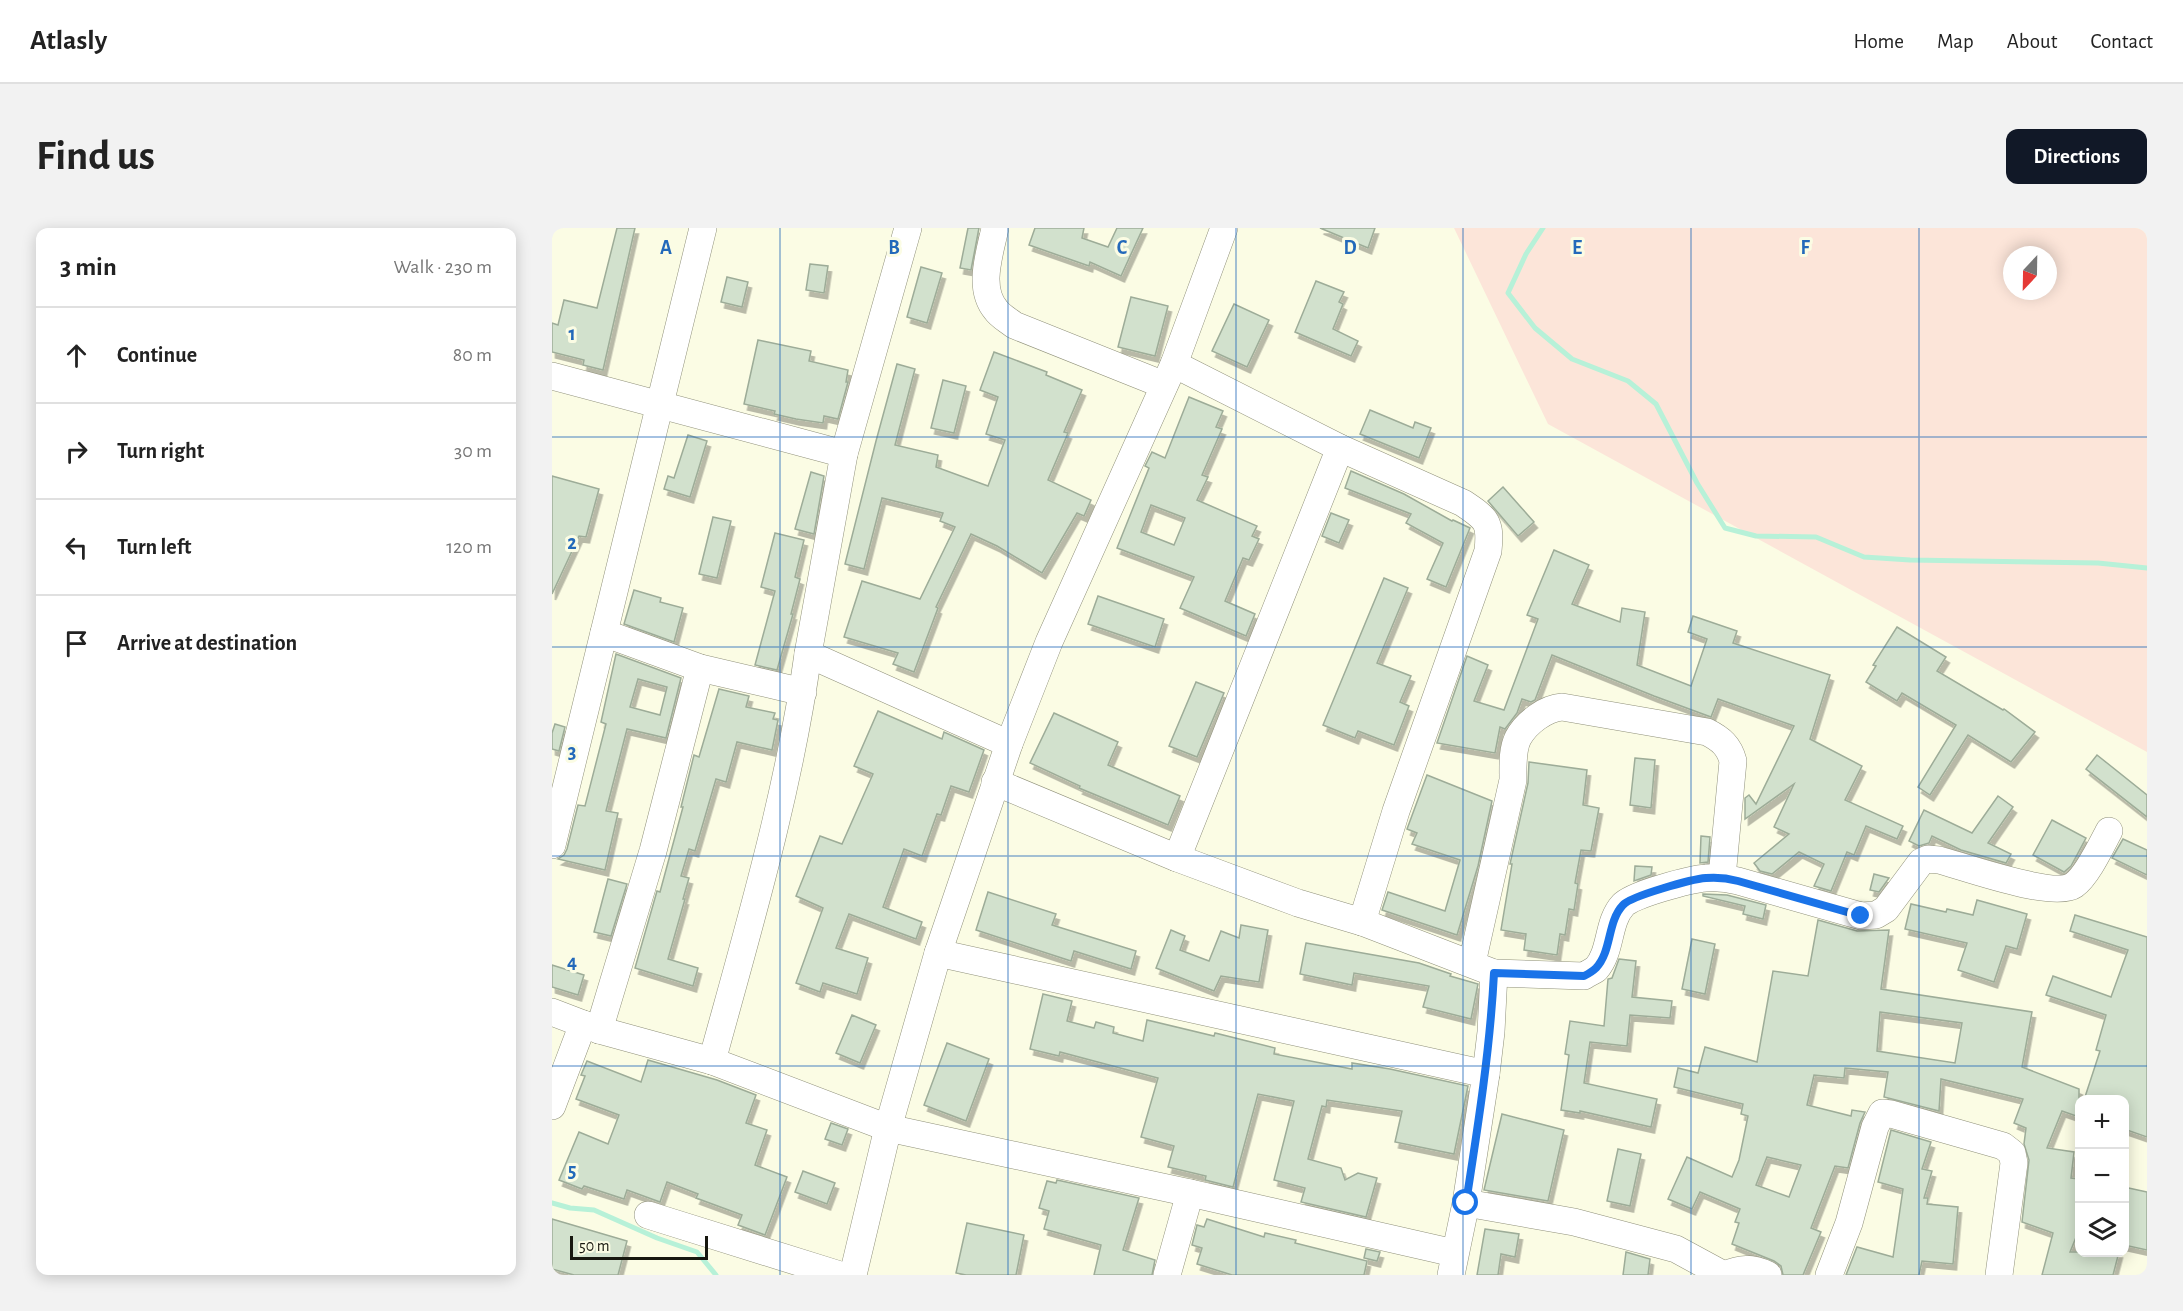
<!DOCTYPE html>
<meta charset="utf-8">
<style>
:root{--surface:#fff;--page:#f2f2f2;--text:#222;--muted:#767676;--line:#e0e0e0;--accent:#111827}
body{margin:0;font-family:"Alegreya Sans",sans-serif;background:var(--page);color:var(--text)}
.controls{position:absolute;right:18px;bottom:18px;display:grid;overflow:hidden;border-radius:12px;box-shadow:0 3px 15px #0003}
.controls button{width:54px;height:54px;display:grid;place-items:center;padding:0;border:0;border-bottom:2px solid var(--line);background:var(--surface);color:var(--text);font:30px sans-serif}
.compass{position:absolute;left:1451px;top:18px;width:54px;height:54px;border-radius:50%;background:var(--surface);box-shadow:0 3px 15px #0003;rotate:202deg}
.scale{position:absolute;left:18px;bottom:15px;width:138px;box-sizing:border-box;padding-left:6px;border:3px solid #17170f;border-top:0;font-size:16px;line-height:21px;white-space:nowrap;color:#17170f;-webkit-text-stroke:4px #fbfce4;paint-order:stroke}
.stop{position:absolute;width:18px;height:18px;margin:-14px;border:4px solid #1a73e8;border-radius:50%;background:#fff}
.stop.end{background:#1a73e8;border-color:#fff;box-shadow:0 2px 6px #0008}
.list{margin:0;padding:0;list-style:none}
h2{display:flex;justify-content:space-between;align-items:center;height:78px;margin:0;padding:0 24px;font-size:26px}
h2 small{font-size:20px;font-weight:400;color:var(--muted)}
.list li{display:grid;grid-template-columns:39px 1fr auto;gap:18px;align-items:center;box-sizing:border-box;height:96px;padding:0 24px;border-top:2px solid var(--line)}
.list b{display:block;font-size:22px;white-space:nowrap}
.list em{font-size:20px;font-style:normal;color:var(--muted)}
.icon{flex:none;width:33px;height:33px;fill:none;stroke:currentColor;stroke-width:2;stroke-linecap:round;stroke-linejoin:round}
.map{position:relative;flex:none;width:1595px;height:1047px;overflow:hidden;border-radius:12px}
header{display:flex;align-items:center;gap:36px;box-sizing:border-box;height:84px;padding:0 30px;background:var(--surface);border-bottom:2px solid var(--line)}
header strong{font-size:28px}
nav{display:flex;gap:33px;margin-inline-start:auto;font-size:21px}
.intro{display:flex;align-items:center;justify-content:space-between;box-sizing:border-box;height:144px;padding:0 36px}
h1{margin:0;font-size:42px}
.button{padding:15px 27px;border-radius:12px;background:var(--accent);color:#fff;font-size:21px;font-weight:700}
main{display:flex;gap:36px;padding:0 36px}
aside{flex:1;background:var(--surface);border-radius:12px;box-shadow:0 3px 15px #0003}
.map>svg:first-child{display:block}
</style>
<header>
<strong>Atlasly</strong>
<nav><a>Home</a><a>Map</a><a>About</a><a>Contact</a></nav>
</header>
<div class="intro"><h1>Find us</h1><a class="button">Directions</a></div>
<main>
<aside>
<h2>3 min<small>Walk · 230 m</small></h2>
<ul class="list">
<li><svg class="icon" aria-label="ahead" viewBox="0 0 24 24"><path d="M12 20V5M6 11l6-6 6 6"/></svg><div><b>Continue</b></div><em>80 m</em></li>
<li><svg class="icon" aria-label="right" viewBox="0 0 24 24"><path d="M7 20v-9h11M14 6l5 5-5 5"/></svg><div><b>Turn right</b></div><em>30 m</em></li>
<li><svg class="icon" aria-label="left" viewBox="0 0 24 24"><path d="M17 20v-9H6M10 6l-5 5 5 5"/></svg><div><b>Turn left</b></div><em>120 m</em></li>
<li><svg class="icon" aria-label="arrive" viewBox="0 0 24 24"><path d="M6 21V4h12l-3 4 3 4H6"/></svg><div><b>Arrive at destination</b></div></li>
</ul>
</aside>
<div class="map">
<svg width="1595" height="1047" viewBox="0 0 1595 1047">
<defs>
<filter id="shadow"><feDropShadow dx="3.5" dy="6" stdDeviation="0" flood-color="#0004"/></filter>
</defs>
<rect width="100%" height="100%" fill="#fbfce4"/>
<path fill="#fce5d9" fill-rule="evenodd" d="M902,0h693v524l-599,-328zM1460,27h36v36h-36z"/>
<g fill="none" stroke-linecap="round" stroke-linejoin="round">
<g stroke="#b7f1d8" stroke-width="5">
<polyline points="991,0 974,26 956,65 983,100 1020,131 1076,153 1104,176 1145,255 1173,300 1204,308 1264,309 1312,329 1358,332 1546,335 1595,340"/>
<polyline points="0,975 18,980 42,982 105,1010 145,1024 164,1047"/>
</g>
</g>
<g fill="#d2e1cd" stroke="#9dac98" stroke-width="1.5" fill-rule="evenodd" filter="url(#shadow)">
<polygon points="65,0 83,0 51,142 31,137 32,132 0,124 0,95 6,97 12,72 45,80"/>
<polygon points="416,0 427,0 419,42 408,40"/>
<polygon points="483,0 532,0 530,10 556,19 565,0 591,0 569,48 538,34 537,38 477,17"/>
<polygon points="768,0 823,0 816,20"/>
<polygon points="258,36 276,38 272,65 254,62"/>
<polygon points="369,39 390,45 375,95 355,89"/>
<polygon points="175,49 196,54 190,79 169,74"/>
<polygon points="764,53 792,64 787,74 791,76 781,101 806,113 799,128 743,104"/>
<polygon points="579,69 616,78 603,128 566,119"/>
<polygon points="682,76 717,92 695,139 660,123"/>
<polygon points="206,112 259,123 257,133 296,142 294,154 296,154 286,191 272,188 271,195 244,191 222,186 223,183 192,176"/>
<polygon points="442,124 495,144 494,147 530,162 512,204 516,205 496,252 539,272 532,288 525,285 490,345 445,318 419,306 384,379 386,380 362,444 341,436 346,425 292,409 310,353 368,371 403,299 388,293 391,285 330,270 312,341 293,336 324,213 345,136 363,141 343,217 386,227 384,239 436,258 453,212 434,206 446,169 428,162"/>
<polygon points="391,152 414,158 402,205 379,200"/>
<path d="M637,169l34,14 -7,16 6,2 -20,46 6,2 -11,23 60,26 -5,10 7,3 -10,21 -6,-2 -18,43 30,13 -9,22 -66,-28 14,-31 -77,-29 32,-80 -4,-2 7,-14 13,6zM599,277l34,13 -11,27 -33,-13z"/>
<polygon points="818,182 861,200 863,194 879,200 867,230 808,206"/>
<polygon points="136,207 155,213 138,269 112,261 116,248 122,250"/>
<polygon points="799,243 852,266 900,293 901,292 918,300 894,359 875,351 891,315 854,295 859,286 793,260"/>
<polygon points="259,244 272,248 262,306 243,301"/>
<polygon points="0,248 47,261 34,309 27,308 0,366"/>
<polygon points="951,259 982,294 966,308 936,273"/>
<polygon points="779,285 797,292 787,315 770,308"/>
<polygon points="161,289 179,293 165,350 147,346"/>
<polygon points="223,305 252,312 243,349 248,351 239,386 241,386 225,442 203,437 223,363 209,359"/>
<polygon points="1002,322 1037,337 1020,376 1068,394 1070,380 1093,384 1085,437 1139,458 1155,411 1136,404 1141,388 1185,403 1181,415 1278,447 1258,511 1310,538 1293,572 1351,598 1345,611 1314,598 1302,627 1295,624 1279,663 1262,658 1272,636 1247,624 1220,646 1208,643 1202,635 1237,606 1222,599 1242,556 1193,591 1193,570 1197,567 1204,576 1242,498 1166,471 1159,489 1102,468 1000,427 983,472 979,474 970,471 965,485 953,501 948,499 943,525 885,515 915,428 936,437 922,473 952,482 986,391 975,387"/>
<polygon points="832,350 856,360 825,435 859,448 848,474 857,478 842,517 806,503 803,510 771,497"/>
<polygon points="82,362 109,370 108,374 131,380 122,414 72,396"/>
<polygon points="546,368 612,391 603,419 536,396"/>
<polygon points="1345,399 1394,429 1385,443 1451,482 1452,481 1483,504 1459,534 1416,507 1378,567 1366,559 1404,497 1350,465 1345,473 1314,454 1324,438 1321,437"/>
<path d="M64,426l65,24 -15,60 -39,-9 -21,82 12,2 -13,57 -47,-11 6,-4 3,-6 11,-44 7,1 21,-82 -5,-2zM86,451l29,8 -7,28 -30,-8z"/>
<polygon points="644,454 672,465 645,529 617,518"/>
<polygon points="167,461 197,468 194,479 223,485 221,491 226,492 220,522 185,514 174,554 164,551 143,623 137,621 129,648 137,650 131,671 133,671 116,731 146,740 141,758 83,740 105,663 108,664 131,579 129,579 142,527 147,529"/>
<polygon points="326,483 390,511 392,504 432,522 417,564 399,558 389,587 385,586 370,628 352,621 331,679 370,694 364,711 297,686 284,720 316,730 305,766 271,755 268,764 244,755 271,680 244,668 268,608 290,616 321,546 302,538"/>
<polygon points="502,485 566,514 556,537 628,568 616,597 527,560 528,558 478,535"/>
<polygon points="3,496 13,499 7,523 0,521 0,505"/>
<polygon points="1545,527 1595,567 1595,589 1534,541"/>
<polygon points="1083,530 1103,532 1099,580 1078,577"/>
<polygon points="977,534 1035,542 1031,577 1047,580 1039,623 1029,622 1023,655 1026,656 1022,682 1017,681 1013,707 1008,706 1005,727 972,722 974,706 949,702 960,636 958,636 976,555"/>
<polygon points="875,547 940,573 926,638 905,707 830,682 836,664 893,683 908,632 860,616 865,605 855,601"/>
<polygon points="1446,568 1461,579 1436,615 1459,626 1454,635 1409,622 1380,608 1377,615 1367,618 1357,613 1372,582 1420,605"/>
<polygon points="1500,592 1534,610 1519,638 1512,644 1481,627"/>
<polygon points="1149,608 1158,609 1156,634 1148,635"/>
<polygon points="1571,611 1595,622 1595,647 1560,630"/>
<polygon points="1083,638 1100,639 1099,647 1082,653"/>
<polygon points="1322,646 1337,650 1327,664 1318,662"/>
<polygon points="56,651 75,656 59,708 42,704"/>
<polygon points="436,664 504,686 500,697 584,723 579,741 522,723 519,733 424,702"/>
<polygon points="1151,666 1175,667 1214,677 1211,691 1191,686 1193,678 1151,668"/>
<polygon points="1425,672 1475,686 1465,721 1454,718 1442,754 1406,742 1415,715 1353,701 1359,676 1394,684 1395,681 1421,687"/>
<polygon points="1523,687 1595,709 1595,909 1572,901 1572,872 1532,872 1548,823 1544,822 1554,787 1494,767 1501,748 1559,769 1576,722 1518,703"/>
<path d="M1266,692l39,11 32,-1 -8,59 151,23 -10,55 57,22v28l-17,-6 -15,37 27,4 -3,26 8,1v51l-9,22h49l-6,23h-71l11,-42 -31,-11 7,-62 -5,-16 2,-16 -12,-5 9,-24 -82,-20 -2,32 -55,-14 4,-25 -43,-4 -1,10 -30,-3 -7,30 44,11 1,-6 13,2 -5,11 -12,45 -13,-2 -24,62 10,4 -18,43h-20l-2,-9 -7,-5 -42,-17 7,-21 -4,-1 5,-13 -40,-17 -8,17 -24,-10 19,-42 45,20 7,-17 9,-44 -7,-2 2,-10 -69,-17 4,-19 20,5 7,-26 52,15 16,-91 35,5zM1328,784l82,11 -7,40 -78,-12zM1215,929l34,8 -12,32 -33,-12z"/>
<polygon points="689,697 716,702 707,754 669,748 662,763 604,740 619,702 633,708 628,722 657,733 669,703 687,710"/>
<polygon points="1140,711 1163,716 1153,766 1130,761"/>
<polygon points="754,715 867,735 899,746 898,748 926,756 919,791 871,779 877,758 802,745 800,757 748,746"/>
<polygon points="1067,731 1084,733 1080,769 1120,773 1118,790 1078,787 1075,818 1038,814 1032,855 1105,871 1099,899 1028,883 1028,885 1009,882 1017,827 1013,826 1018,793 1052,798 1056,751 1060,750"/>
<polygon points="0,737 32,747 26,767 0,759"/>
<polygon points="491,766 520,773 515,793 542,800 544,794 562,799 561,805 591,813 595,792 662,808 663,805 723,820 722,826 800,841 800,835 838,841 916,858 902,926 843,914 850,883 775,872 774,879 770,878 756,931 789,940 793,952 806,945 825,950 814,989 749,974 753,960 722,952 742,873 706,866 681,959 653,952 654,948 616,939 622,918 589,909 606,850 508,824 507,828 478,821"/>
<polygon points="300,787 324,797 308,835 284,825"/>
<polygon points="395,815 437,831 414,893 372,877"/>
<polygon points="96,832 165,852 204,867 194,895 215,902 203,937 235,949 213,1007 186,997 190,987 144,970 146,966 115,954 108,974 75,962 72,971 32,958 30,961 7,952 27,904 56,916 67,887 24,871 33,848 29,847 35,833 89,854"/>
<polygon points="950,886 1012,902 996,973 932,962"/>
<polygon points="279,895 296,901 290,917 273,911"/>
<polygon points="1339,902 1379,914 1370,941 1380,943 1372,970 1376,970 1375,976 1406,979 1401,1036 1370,1033 1367,1047 1294,1047 1305,1019 1341,1029 1351,961 1326,954"/>
<polygon points="1066,921 1089,926 1078,978 1055,973"/>
<polygon points="251,943 283,955 275,976 243,964"/>
<polygon points="505,952 587,970 571,1022 603,1032 600,1047 542,1047 549,1017 492,1001 497,983 487,980 495,953 504,955"/>
<polygon points="1572,959 1595,964 1595,1022 1572,1017"/>
<polygon points="0,991 75,1013 66,1047 22,1047 0,1041"/>
<polygon points="655,991 712,1009 713,1005 744,1012 743,1015 815,1033 812,1047 680,1047 645,1036 650,1020 640,1017 645,997 652,999"/>
<polygon points="415,995 472,1007 464,1047 414,1047 404,1045"/>
<polygon points="933,1001 967,1006 963,1029 949,1026 946,1047 925,1047"/>
<polygon points="814,1021 828,1024 825,1033 812,1030"/>
<polygon points="1074,1024 1098,1031 1096,1047 1071,1047"/>
</g>
<g fill="none" stroke-linecap="round" stroke-linejoin="round">
<defs>
<g id="minor">
<path d="M443,0c-5,25 -18,60 1,82 4,6 12,10 18,15l150,60"/>
<path d="M622,136l166,84 123,55c24,16 28,19 25,48l-92,260 -34,111"/>
<polyline points="0,148 292,226"/>
<polyline points="52,405 148,440 251,464"/>
<polyline points="457,516 497,414 622,136 672,0"/>
<polyline points="443,554 625,630 746,675 810,694 942,745 939,804 934,846"/>
<polyline points="0,617 151,0"/>
<polyline points="625,630 788,220"/>
<polyline points="386,725 934,846 914,975 899,1047"/>
<path d="M920,735l41,-183c0,-14 -1,-30 5,-42 8,-15 28,-30 44,-31l145,25c14,7 22,14 26,29l-11,116"/>
<path d="M942,745l90,3c3,-2 9,-5 12,-7 16,-18 11,-47 27,-64 8,-10 68,-26 83,-27 11,-1 21,0 32,3l123,35 15,-1 10,-6 35,-47 7,-3 11,1c26,7 115,39 135,25 13,-9 27,-39 35,-54"/>
<polyline points="0,784 47,802 160,833 336,900 638,965 902,1025"/>
<polyline points="47,802 101,623 148,440"/>
<path d="M160,833c37,-135 77,-269 96,-407"/>
<polyline points="0,878 31,796"/>
<polyline points="914,975 1022,994 1124,1021 1172,1047"/>
<polyline points="96,987 288,1047"/>
<polyline points="301,1047 336,900 386,725 457,516 256,426 292,226 356,0"/>
<polyline points="615,1047 638,965"/>
<path d="M1172,1047c17,-7 27,-8 44,0"/>
<polyline points="1277,1047 1297,995 1323,899 1330,885 1339,886 1451,918 1460,925 1462,935 1447,1047"/>
</g>
</defs>
<use href="#minor" stroke="#90917b" stroke-width="28"/>
<use href="#minor" stroke="#fff" stroke-width="27"/>
</g>
<g fill="none" stroke-linecap="round" stroke-linejoin="round">
<path stroke="#1a73e8" stroke-width="8" d="M914,975c12,-77 24,-153 28,-230l90,3c4,-2 9,-5 12,-8 16,-17 11,-46 27,-63 8,-9 69,-26 83,-27 11,-1 21,0 32,3l123,35"/>
</g>
<path fill="none" stroke="#2369ba" stroke-width="1.5" stroke-opacity="0.55" d="M228,0v1047M456,0v1047M684,0v1047M911,0v1047M1139,0v1047M1367,0v1047M0,209h1595M0,419h1595M0,628h1595M0,838h1595"/>
<g font-size="20" text-anchor="middle" font-weight="bold" fill="#2369ba" stroke="#fbfce4" stroke-width="6" stroke-linejoin="round" paint-order="stroke">
<text x="114" y="26">A</text>
<text x="342" y="26">B</text>
<text x="570" y="26">C</text>
<text x="798" y="26">D</text>
<text x="1025" y="26">E</text>
<text x="1253" y="26">F</text>
<text x="20" y="112">1</text>
<text x="20" y="321">2</text>
<text x="20" y="530">3</text>
<text x="20" y="740">4</text>
<text x="20" y="949">5</text>
</g>
</svg>
<div class="controls">
<button>+</button>
<button>−</button>
<button><svg class="icon" aria-label="layers" viewBox="0 0 24 24"><path d="M12 4l9 5-9 5-9-5zM3 14l9 5 9-5"/></svg></button>
</div>
<svg class="compass" viewBox="-18 -18 36 36"><path d="M0-13l5 13h-10z" fill="#e53935"/><path d="M0 13l5-13h-10z" fill="#767676"/></svg>
<div class="scale">50 m</div>
<div class="stop" style="left:914px;top:975px"></div>
<div class="stop end" style="left:1309px;top:688px"></div>
</div>
</main>
